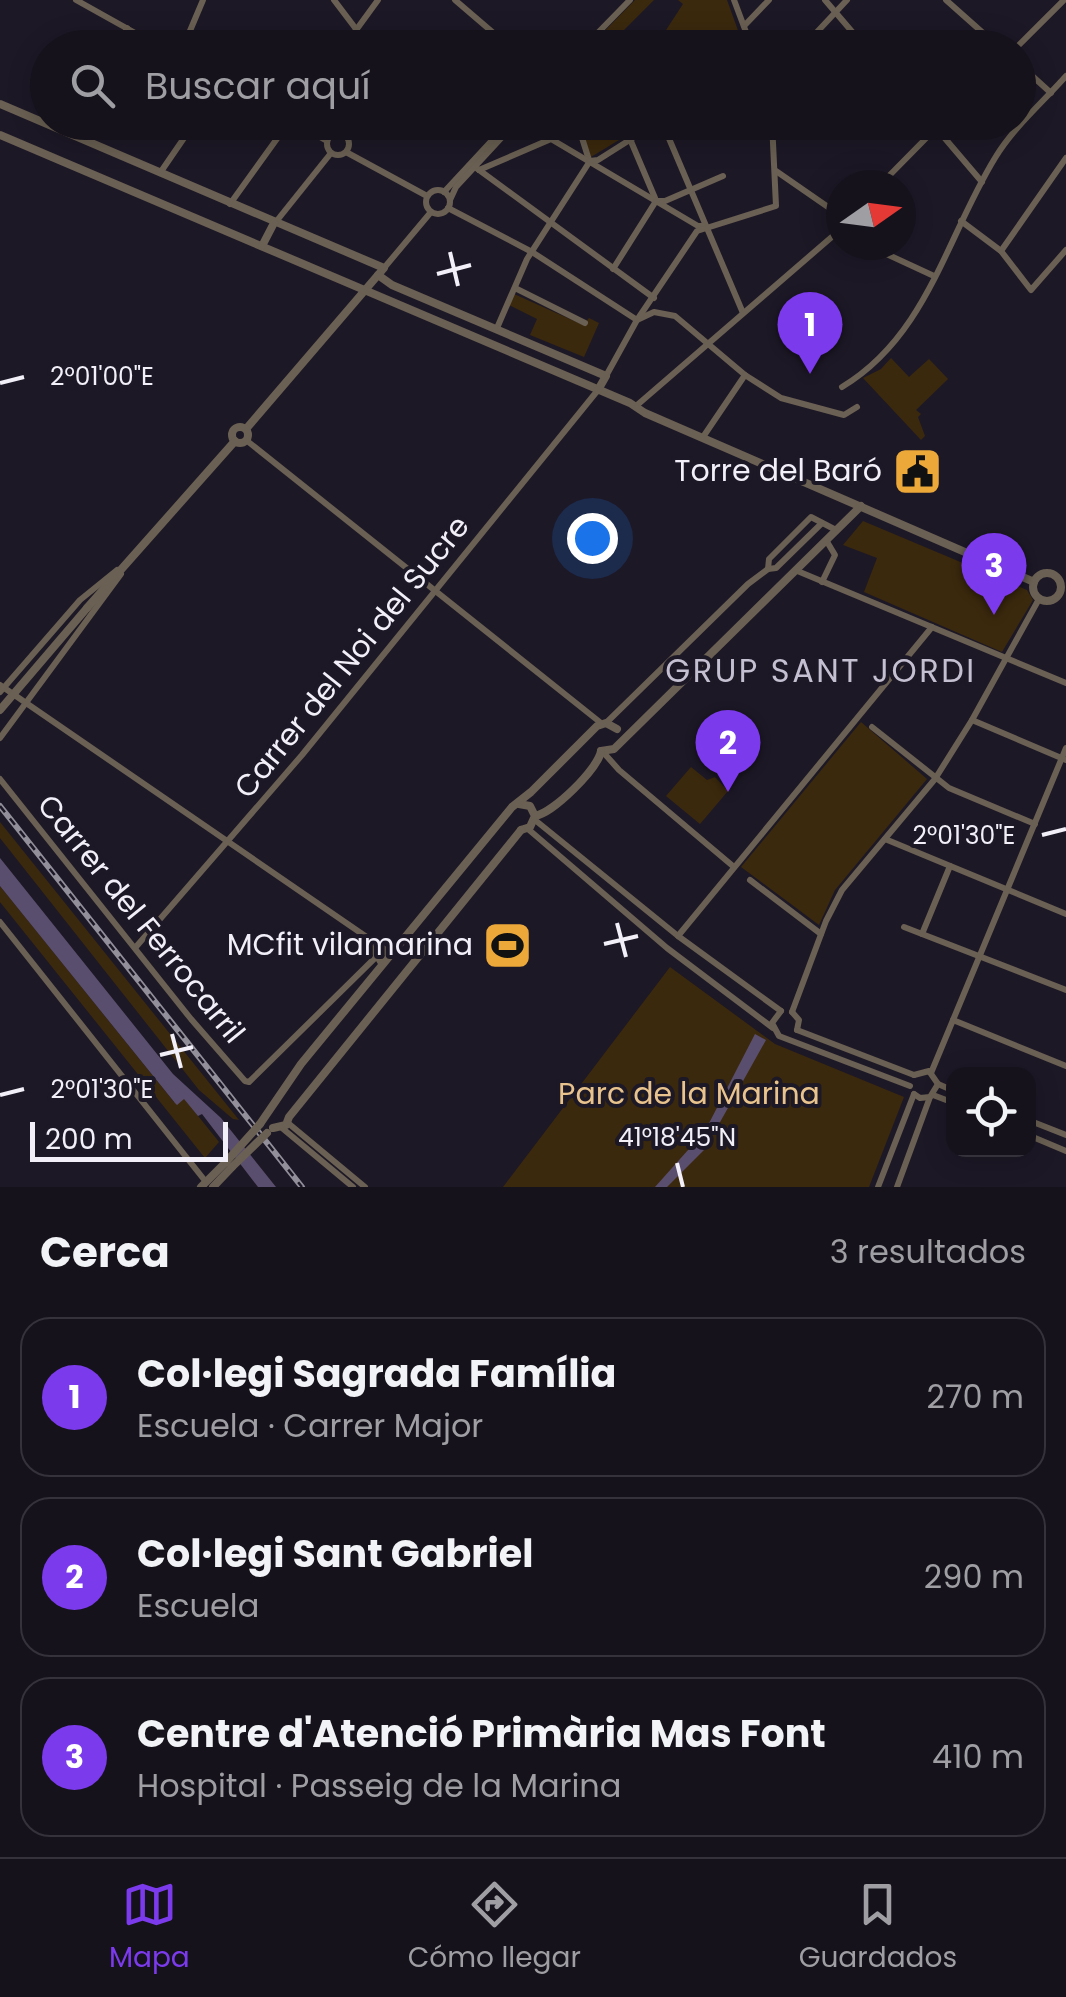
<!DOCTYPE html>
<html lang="es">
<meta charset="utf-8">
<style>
:root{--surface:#16121c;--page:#1f1b25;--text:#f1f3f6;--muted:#9e9ea3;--line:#35323b;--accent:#7c3aed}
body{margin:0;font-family:Poppins,sans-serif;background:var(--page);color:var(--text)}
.controls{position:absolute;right:30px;bottom:30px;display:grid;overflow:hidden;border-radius:20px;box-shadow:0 5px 25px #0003}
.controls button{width:90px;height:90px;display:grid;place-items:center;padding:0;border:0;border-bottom:2px solid var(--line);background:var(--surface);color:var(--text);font:50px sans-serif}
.compass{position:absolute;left:826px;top:170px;width:90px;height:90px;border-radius:50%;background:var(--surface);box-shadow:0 5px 25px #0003;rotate:76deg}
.scale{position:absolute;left:30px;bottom:25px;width:198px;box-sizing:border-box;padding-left:10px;border:5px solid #f2eff9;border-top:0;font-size:28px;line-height:35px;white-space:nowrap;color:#f2eff9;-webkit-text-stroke:8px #1d1826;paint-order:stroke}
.you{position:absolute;left:592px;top:538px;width:35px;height:35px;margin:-25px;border:8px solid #fff;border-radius:50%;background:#1a73e8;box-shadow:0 0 0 15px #1a73e833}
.badge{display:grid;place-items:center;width:65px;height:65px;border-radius:50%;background:var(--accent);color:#fff;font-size:32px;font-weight:700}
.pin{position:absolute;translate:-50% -82px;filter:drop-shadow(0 2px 5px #0008)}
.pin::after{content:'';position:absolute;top:52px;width:35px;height:30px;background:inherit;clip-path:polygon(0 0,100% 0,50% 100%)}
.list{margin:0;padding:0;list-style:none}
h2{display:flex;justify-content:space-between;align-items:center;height:130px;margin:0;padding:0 40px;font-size:42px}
h2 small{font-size:32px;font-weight:400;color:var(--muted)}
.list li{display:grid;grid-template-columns:65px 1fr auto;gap:30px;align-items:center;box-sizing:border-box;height:160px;margin:0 20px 20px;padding:0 20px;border:2px solid var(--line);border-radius:30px}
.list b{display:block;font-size:38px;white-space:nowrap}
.list p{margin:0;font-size:32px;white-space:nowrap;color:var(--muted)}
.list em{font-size:32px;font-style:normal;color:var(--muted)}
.icon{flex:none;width:55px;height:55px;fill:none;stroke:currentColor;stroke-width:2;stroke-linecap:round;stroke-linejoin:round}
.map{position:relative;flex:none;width:1066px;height:1187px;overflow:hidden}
.search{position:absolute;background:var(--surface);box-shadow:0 5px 25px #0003;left:30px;right:30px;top:30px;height:110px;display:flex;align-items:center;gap:25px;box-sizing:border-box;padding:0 35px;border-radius:55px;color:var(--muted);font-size:38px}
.sheet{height:670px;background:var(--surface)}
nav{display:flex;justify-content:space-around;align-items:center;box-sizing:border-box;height:140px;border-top:2px solid var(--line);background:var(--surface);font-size:28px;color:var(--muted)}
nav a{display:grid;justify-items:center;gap:5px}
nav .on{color:var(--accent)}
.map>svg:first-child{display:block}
</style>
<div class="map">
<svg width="1066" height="1187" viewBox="0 0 1066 1187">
<rect width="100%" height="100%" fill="#1d1826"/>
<g fill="#3b290d">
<polygon points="635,0 654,0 607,47 589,47"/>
<polygon points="678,0 727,0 744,47 655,47 683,4"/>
<polygon points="578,123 647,123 591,157"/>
<polygon points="514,294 583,325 589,318 599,323 584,357 530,335 537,319 509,305"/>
<polygon points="891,358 909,377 929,359 948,379 916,410 921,414 918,417 925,436 921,440 863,378 881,369"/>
<polygon points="863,521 1027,590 1033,600 1002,652 864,592 877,558 843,545"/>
<polygon points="861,722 927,779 835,890 819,925 741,867"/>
<polygon points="691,767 707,780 715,777 728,791 700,824 666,796"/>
<polygon points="0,822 239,1120 233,1119 199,1090 0,838"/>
<polygon points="0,886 174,1102 182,1096 219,1142 205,1158 0,902"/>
<polygon points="670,967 775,1044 904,1097 869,1187 503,1187"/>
</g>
<g fill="#5a4e6e">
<polygon points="0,858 173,1074 221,1118 276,1187 258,1187 202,1114 198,1116 184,1099 177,1105 175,1103 0,886"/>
<polygon points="755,1034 766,1040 705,1149 667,1187 655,1187 705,1131"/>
</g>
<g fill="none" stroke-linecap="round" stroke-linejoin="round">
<g stroke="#6a6053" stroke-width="6">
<polyline points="76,0 162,48"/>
<polyline points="334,0 356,29"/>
<polyline points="455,0 511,48"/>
<polyline points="734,0 752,48"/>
<polyline points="825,0 866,48"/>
<polyline points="946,0 1000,48"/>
<polyline points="744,26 769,0"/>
<polyline points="119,48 127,28"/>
<polyline points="180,48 184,45 203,0"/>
<polyline points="343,48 378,0"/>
<polyline points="583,48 630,0"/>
<polyline points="802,48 847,0"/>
<polyline points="1016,48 1064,0"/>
<polyline points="1018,63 1051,93"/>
<polyline points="293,122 327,141"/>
<polyline points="577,122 589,160"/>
<polyline points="662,122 743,313"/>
<polyline points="931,122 982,182"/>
<circle cx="338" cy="144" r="11"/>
<polyline points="79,138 86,122"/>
<polyline points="630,139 655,198"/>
<polyline points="346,152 427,196"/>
<polyline points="475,167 654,298"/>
<polyline points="479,170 551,139 698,226 703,226"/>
<polyline points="776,171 841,216"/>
<polyline points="160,173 195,122"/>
<polyline points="880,185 942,122"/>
<circle cx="438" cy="202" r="12"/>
<polyline points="444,192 509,122"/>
<polyline points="450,200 456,187 516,122"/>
<polyline points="230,204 289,122"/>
<polyline points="448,208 532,252 637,320 654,312 675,316 745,375 781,398 844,415 857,407"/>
<polyline points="961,221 1001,251 1031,290 1066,250"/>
<polyline points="275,223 331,153"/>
<polyline points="867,245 934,276"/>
<polyline points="1001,251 1066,158"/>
<polyline points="384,268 431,212"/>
<polyline points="613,269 656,201 665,201 723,176"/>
<polyline points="515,288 585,323"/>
<polyline points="497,328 527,259 590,161 598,160 658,122"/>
<polyline points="606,376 637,320 697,231 776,206 772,122"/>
<path d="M842,387c85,-51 104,-149 153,-229 18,-30 48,-56 71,-82"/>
<polyline points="636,406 841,229"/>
<polyline points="703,437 745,375"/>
<polyline points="246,440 601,723"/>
<polyline points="768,569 769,559 811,517 836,530"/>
<polyline points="795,570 1066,683"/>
<polyline points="822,582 835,555 826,540"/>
<polyline points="0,685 387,951"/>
<polyline points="0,692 80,600 117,570"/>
<polyline points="972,720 1066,760"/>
<polyline points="606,723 748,584 768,569 776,568 822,523"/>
<polyline points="872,727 949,788 1035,824"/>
<polyline points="0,738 121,574"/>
<polyline points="603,752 619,770 734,867"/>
<polyline points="0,779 191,1019 245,1081 249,1082 378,955 395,948"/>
<polyline points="535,820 678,936 781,1011"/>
<polyline points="528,829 667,948 773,1028"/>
<polyline points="885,839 1066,914"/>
<polyline points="750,880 821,934"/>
<polyline points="0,922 206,1182"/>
<polyline points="904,927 1066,990"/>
<polyline points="922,934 950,866"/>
<polyline points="678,936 932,627"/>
<polyline points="365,937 382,965"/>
<polyline points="135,948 302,755 598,390"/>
<polyline points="781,1011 772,1023 779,1036 910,1086"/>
<polyline points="792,1012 826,921 842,890 935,779 972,720 1039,599"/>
<polyline points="792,1012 799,1020 797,1030"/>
<polyline points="953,1020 1066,1066"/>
<polyline points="797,1030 914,1075"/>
<polyline points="931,1073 1066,748"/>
<polyline points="914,1075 929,1071 938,1084"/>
<polyline points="938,1084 954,1091"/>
<polyline points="914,1094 920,1098 930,1097 938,1084"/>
<polyline points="933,1095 954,1103"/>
<polyline points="1028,1120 1066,1135"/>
<polyline points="288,1123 365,1187"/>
<polyline points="282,1128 353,1187"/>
<polyline points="1028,1135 1066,1151"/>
<polyline points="878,1187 914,1094"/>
<polyline points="897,1187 930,1097"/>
</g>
<g stroke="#6a6053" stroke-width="8">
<polyline points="0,104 384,268 246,429"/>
<polyline points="0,135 630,403 645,413 1034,582"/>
<polyline points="262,246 274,223"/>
<polyline points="378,275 392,285 606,376 598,390"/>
<circle cx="240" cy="435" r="8"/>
<circle cx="1047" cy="587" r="14"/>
<polyline points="87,608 235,441"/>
<polyline points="601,751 614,749 861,506"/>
<polyline points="519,804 530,806 535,816 530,827 521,830"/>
<path d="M535,816c18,-3 63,-47 66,-65"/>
<polyline points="260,1124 301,1064 512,807 531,792 597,726 606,723 617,729"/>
<polyline points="273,1128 286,1125 289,1117 521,830"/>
<polyline points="201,1187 226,1162"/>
<polyline points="213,1187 232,1167"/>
</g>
<defs>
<polyline id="rail" points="0,806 302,1187"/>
</defs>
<use href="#rail" stroke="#928e9a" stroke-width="6"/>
<use href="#rail" stroke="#1d1826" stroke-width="2.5" stroke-dasharray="8" stroke-linecap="butt"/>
<g stroke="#6a6053" stroke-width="8">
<polyline points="0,710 87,608"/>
<polyline points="226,1162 260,1124"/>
<polyline points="232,1167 267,1133"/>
</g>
</g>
<path fill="none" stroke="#f2eff9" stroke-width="4" d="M450,252l8,34M437,274l34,-9M0,383l24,-6M1042,835l24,-6M617,923l9,34M604,944l34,-8M172,1034l9,34M160,1055l33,-8M0,1095l24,-6M677,1163l6,24"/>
<defs>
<symbol id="civic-square" viewBox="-11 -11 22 22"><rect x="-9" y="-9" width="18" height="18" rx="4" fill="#eca93a" stroke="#1d1826"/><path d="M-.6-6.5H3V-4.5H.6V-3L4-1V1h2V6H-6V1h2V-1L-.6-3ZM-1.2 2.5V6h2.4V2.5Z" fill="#111"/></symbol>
<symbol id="stadium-square" viewBox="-11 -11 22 22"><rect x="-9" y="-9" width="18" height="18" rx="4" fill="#eca93a" stroke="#1d1826"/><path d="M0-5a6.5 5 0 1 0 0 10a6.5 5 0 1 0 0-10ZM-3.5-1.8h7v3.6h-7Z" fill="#111"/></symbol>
</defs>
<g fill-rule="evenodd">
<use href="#civic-square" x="890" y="444" width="55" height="55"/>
<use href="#stadium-square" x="480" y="918" width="55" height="55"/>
</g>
<g text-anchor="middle" stroke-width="8" stroke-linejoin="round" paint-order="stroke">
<g font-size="30" fill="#f2eff9" stroke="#1d1826" text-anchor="end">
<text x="882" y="481">Torre del Baró</text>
<text x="473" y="955">MCfit vilamarina</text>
</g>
<g font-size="30" fill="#f2eff9" stroke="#1d1826">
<text transform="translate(352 657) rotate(-51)" y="10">Carrer del Noi del Sucre</text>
<text transform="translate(141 919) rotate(51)" y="10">Carrer del Ferrocarril</text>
</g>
<g font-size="30" fill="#e9c38d" stroke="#1d1826">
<text x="689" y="1104">Parc de la Marina</text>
</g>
<g font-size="32" letter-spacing="2.5" fill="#c5bfd2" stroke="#1d1826">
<text x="821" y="682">GRUP SANT JORDI</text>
</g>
</g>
<g font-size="25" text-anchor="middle" fill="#f2eff9" stroke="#1d1826" stroke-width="8" stroke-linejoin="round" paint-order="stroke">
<text x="102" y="385">2°01'00"E</text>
<text x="964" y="844">2°01'30"E</text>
<text x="102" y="1098">2°01'30"E</text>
<text x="677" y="1146">41°18'45"N</text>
</g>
</svg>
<div class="controls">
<button><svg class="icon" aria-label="locate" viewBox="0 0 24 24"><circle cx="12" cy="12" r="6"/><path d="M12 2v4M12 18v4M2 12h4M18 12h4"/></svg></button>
</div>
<svg class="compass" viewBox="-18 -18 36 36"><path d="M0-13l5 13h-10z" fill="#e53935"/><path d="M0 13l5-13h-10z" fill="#9e9ea3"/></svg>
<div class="scale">200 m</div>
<div class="you"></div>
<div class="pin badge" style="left:810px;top:374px">1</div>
<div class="pin badge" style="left:728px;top:792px">2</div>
<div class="pin badge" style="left:994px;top:615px">3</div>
<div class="search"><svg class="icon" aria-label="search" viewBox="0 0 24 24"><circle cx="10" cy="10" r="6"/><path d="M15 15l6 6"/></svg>Buscar aquí</div>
</div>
<section class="sheet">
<h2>Cerca<small>3 resultados</small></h2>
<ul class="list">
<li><span class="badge">1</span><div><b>Col·legi Sagrada Família</b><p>Escuela · Carrer Major</p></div><em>270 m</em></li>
<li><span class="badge">2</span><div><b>Col·legi Sant Gabriel</b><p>Escuela</p></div><em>290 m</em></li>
<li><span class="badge">3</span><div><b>Centre d'Atenció Primària Mas Font</b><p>Hospital · Passeig de la Marina</p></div><em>410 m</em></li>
</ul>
</section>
<nav>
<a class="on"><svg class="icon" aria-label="map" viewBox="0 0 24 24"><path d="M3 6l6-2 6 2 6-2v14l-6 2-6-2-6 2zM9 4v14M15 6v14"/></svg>Mapa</a>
<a><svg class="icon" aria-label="directions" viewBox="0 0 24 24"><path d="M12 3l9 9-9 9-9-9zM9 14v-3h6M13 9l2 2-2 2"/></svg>Cómo llegar</a>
<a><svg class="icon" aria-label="saved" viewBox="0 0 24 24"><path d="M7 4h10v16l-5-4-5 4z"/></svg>Guardados</a>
</nav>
